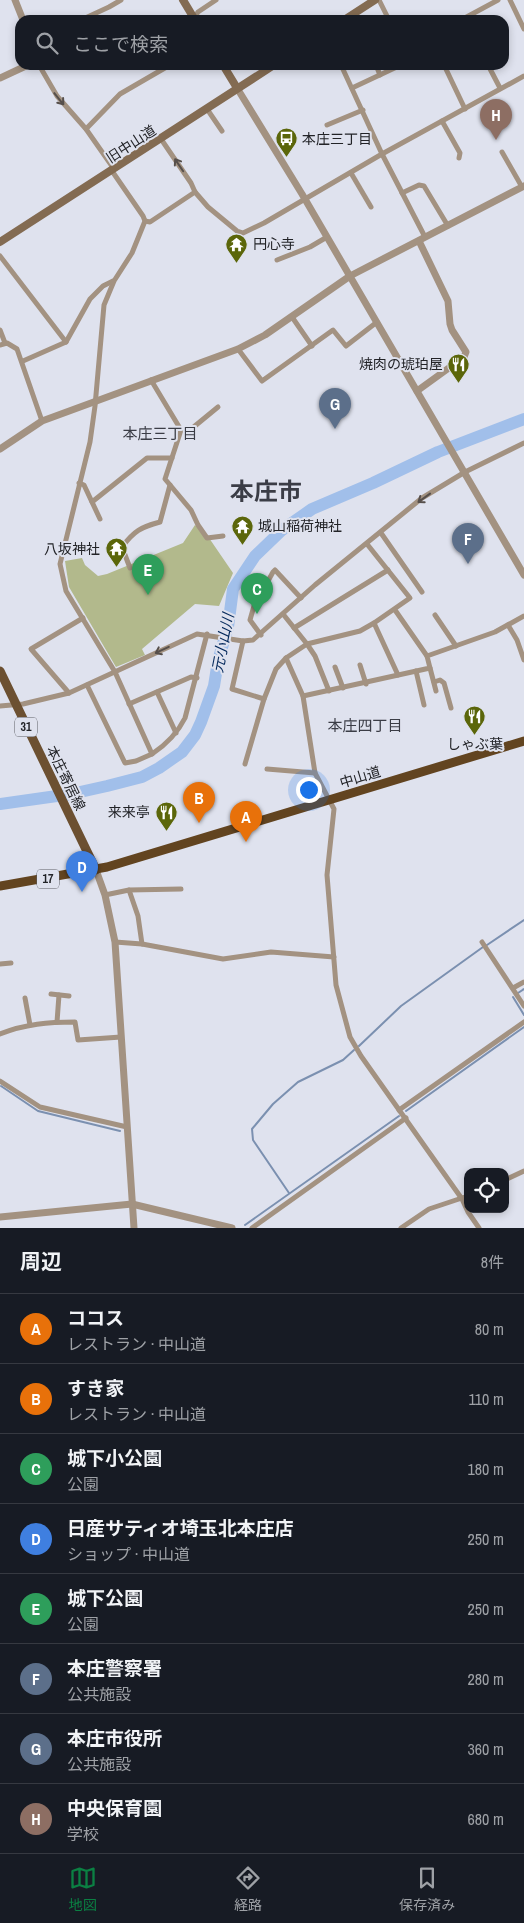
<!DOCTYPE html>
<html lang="ja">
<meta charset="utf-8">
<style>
:root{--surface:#171b24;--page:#242831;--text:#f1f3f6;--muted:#9ea1a6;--line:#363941;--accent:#0b8043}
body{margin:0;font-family:"Archivo Narrow","Noto Sans JP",sans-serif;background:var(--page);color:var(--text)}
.controls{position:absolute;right:15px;bottom:15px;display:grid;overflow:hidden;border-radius:10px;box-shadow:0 2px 8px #0003}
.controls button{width:45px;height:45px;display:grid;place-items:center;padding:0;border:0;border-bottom:1px solid var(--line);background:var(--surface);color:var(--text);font:25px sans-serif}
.you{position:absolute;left:308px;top:789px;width:18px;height:18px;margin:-12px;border:4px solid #fff;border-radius:50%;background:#1a73e8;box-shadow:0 0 0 8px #1a73e833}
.badge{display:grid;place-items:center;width:32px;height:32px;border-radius:50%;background:var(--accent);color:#fff;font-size:16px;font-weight:700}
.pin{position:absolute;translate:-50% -41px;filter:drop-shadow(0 1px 2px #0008)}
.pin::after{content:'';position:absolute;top:26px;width:18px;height:15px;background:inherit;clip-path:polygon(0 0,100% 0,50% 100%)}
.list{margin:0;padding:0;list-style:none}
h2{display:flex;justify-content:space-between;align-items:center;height:65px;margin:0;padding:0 20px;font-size:21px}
h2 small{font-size:16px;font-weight:400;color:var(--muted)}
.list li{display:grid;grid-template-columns:32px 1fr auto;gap:15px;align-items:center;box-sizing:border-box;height:70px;padding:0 20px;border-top:1px solid var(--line)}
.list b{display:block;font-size:19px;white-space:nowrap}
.list p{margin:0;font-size:16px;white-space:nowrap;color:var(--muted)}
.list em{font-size:16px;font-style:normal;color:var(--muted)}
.icon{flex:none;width:28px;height:28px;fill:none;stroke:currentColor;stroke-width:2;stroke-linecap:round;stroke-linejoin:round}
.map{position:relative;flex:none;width:524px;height:1228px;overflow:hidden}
.search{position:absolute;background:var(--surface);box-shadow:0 2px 8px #0003;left:15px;right:15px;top:15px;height:55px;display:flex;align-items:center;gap:12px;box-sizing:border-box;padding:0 18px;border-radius:15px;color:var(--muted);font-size:19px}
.sheet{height:625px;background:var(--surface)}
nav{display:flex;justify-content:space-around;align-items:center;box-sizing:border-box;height:70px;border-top:1px solid var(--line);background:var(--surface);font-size:14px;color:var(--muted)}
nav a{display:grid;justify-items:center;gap:2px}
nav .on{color:var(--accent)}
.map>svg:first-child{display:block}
</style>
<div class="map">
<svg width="524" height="1228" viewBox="0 0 524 1228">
<rect width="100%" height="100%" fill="#dfe2ee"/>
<polygon fill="#b2b98c" points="195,525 207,535 233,573 219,606 195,604 142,649 145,655 116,667 69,587 65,561 82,558 85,565 98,576 107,574 183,543"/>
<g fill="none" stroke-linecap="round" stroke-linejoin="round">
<g stroke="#7b90b0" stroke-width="2">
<polyline points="487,945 524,920"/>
<polyline points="518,993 524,989"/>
<polyline points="513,997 524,1015"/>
<polyline points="359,1046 401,1006 483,947"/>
<polyline points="1,1086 38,1111 120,1131"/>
<polyline points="406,1111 524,1027"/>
<polyline points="289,1193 253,1140 252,1129 273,1104 298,1082 343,1060 354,1050"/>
<polyline points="245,1225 399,1116"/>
</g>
<polyline stroke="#a1bfea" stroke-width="12" points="0,804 71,794 107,786 142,777 159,768 182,752 195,735 201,722 214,686 218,661 228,627 233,589 255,556 282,530 312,509 373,483 438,452 524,419"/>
<g stroke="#a39281" stroke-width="5">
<polyline points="379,0 389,20"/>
<polyline points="510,0 524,29"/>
<polyline points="81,20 109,7 121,0"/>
<polyline points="193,20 198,12 216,0"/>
<polyline points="461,20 498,0"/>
<polyline points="39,65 57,96 86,129 114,169"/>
<polyline points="341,65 382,154 425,237"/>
<polyline points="376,65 380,75"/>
<polyline points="444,65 465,109"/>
<polyline points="488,65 500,88"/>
<polyline points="352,88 401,65"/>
<polyline points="207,109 222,131"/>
<polyline points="442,121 460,153 459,158"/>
<polyline points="327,125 363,110"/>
<polyline points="86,129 120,94 170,65"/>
<polyline points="161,139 191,183 195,192 208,207 237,231 243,233 264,223 382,154 524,76"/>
<polyline points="502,152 522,187"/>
<path d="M112,171l31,45 2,5 -13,32 -18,28 -10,24 -9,101 -5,36 -30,122 6,27 49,81 37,82c15,-10 25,-20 33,-36l22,-84"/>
<polyline points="351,173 371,207"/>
<polyline points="402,193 419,185 424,186 448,226"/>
<polyline points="145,221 150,222 195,192"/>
<polyline points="0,256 66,342"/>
<polyline points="277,260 310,247 327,237"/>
<polyline points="292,317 312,346"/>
<polyline points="0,330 5,343"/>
<polyline points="0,345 7,343 17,349 42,421"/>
<polyline points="238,349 262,381 333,330 346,346 377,322"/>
<polyline points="23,361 66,342 90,299 103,286 113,281"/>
<polyline points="151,380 181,430 165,479 191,510 198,525 207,538 223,536"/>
<polyline points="181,430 190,430 218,407"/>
<polyline points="79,483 84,485 100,519"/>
<polyline points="92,502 147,458 172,458"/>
<polyline points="381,533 422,592"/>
<polyline points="367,544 410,598 374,623 398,675"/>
<path d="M130,568l-8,-21c12,-16 19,-20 38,-25l10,-37"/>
<polyline points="395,610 427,656"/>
<polyline points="283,614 307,644 286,658 303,696 315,773 334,809 327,875 336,985 350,1037 361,1056 462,1199 468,1212 479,1228"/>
<polyline points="435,615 456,646"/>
<polyline points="508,625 517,640 524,660"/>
<polyline points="294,628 388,570"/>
<polyline points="261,635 250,620 254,606 273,572 275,570 301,598"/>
<polyline points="243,641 232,689 264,699 276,669 286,658"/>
<polyline points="360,665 366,684"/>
<polyline points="335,667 343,688"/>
<polyline points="430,668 436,691"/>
<polyline points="416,671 424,705"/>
<polyline points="434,682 440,680 444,683 451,708"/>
<polyline points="87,685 125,763 136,761 152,754"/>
<polyline points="329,691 315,656 307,644 360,631 374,623"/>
<polyline points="157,692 176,733"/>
<polyline points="69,693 31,649 83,618"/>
<polyline points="303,696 430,668 427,656 495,632 524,616"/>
<polyline points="129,704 191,677 197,678"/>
<polyline points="0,706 23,704 69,693 197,634 243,641 253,640 315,585 422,498 465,472 524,443"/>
<polyline points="245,764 264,699"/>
<polyline points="267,769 315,773"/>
<polyline points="129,890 138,916 142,944"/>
<polyline points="105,895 129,890 181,889"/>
<polyline points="115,942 142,944 223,959 271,952 334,957"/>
<polyline points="482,942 524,1006"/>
<polyline points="0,964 11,963"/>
<polyline points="513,988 524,982"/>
<polyline points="51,994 69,996"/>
<polyline points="25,998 30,1025"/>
<polyline points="57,1022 59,995"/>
<path d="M0,1034c25,-10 49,-12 75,-12l3,18 43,-3"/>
<polyline points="0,1081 40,1107 127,1127"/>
<polyline points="399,1110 524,1022"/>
<polyline points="505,1180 524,1171"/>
<polyline points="252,1228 406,1118"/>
<polyline points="401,1228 429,1209 468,1196"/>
</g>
<g stroke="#a39281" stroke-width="7">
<polyline points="15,0 23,20"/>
<polyline points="0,78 28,65"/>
<polyline points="237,88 302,194 524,575"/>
<polyline points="417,391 464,357 466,352 452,330 450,324 448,301 419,241"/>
<polyline points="0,449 42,421 238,349 265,335 350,276 524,186"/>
<polyline points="96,870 105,895 115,942 134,1228"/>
<polyline points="0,1217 132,1204 232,1228"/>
</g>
<g stroke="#836b52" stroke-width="8">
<polyline points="183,0 195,20"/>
<polyline points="344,20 375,0"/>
<polyline points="223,65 237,88"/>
<polyline points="0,242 274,65"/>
</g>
<polyline stroke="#6c5031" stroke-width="9" points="0,671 96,870"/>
<polyline stroke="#624420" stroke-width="9" points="0,886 107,867 524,741"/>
</g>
<defs><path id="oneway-shaft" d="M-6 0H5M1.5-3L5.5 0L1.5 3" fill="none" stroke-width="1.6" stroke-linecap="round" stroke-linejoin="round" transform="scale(1.25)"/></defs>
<g stroke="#564f4b">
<use href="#oneway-shaft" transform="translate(59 99) rotate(51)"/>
<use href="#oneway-shaft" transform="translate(179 165) rotate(-124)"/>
<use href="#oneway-shaft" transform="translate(424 498) rotate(144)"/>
<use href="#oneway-shaft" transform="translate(162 650) rotate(155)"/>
</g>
<defs>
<symbol id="bus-pin" viewBox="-11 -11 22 30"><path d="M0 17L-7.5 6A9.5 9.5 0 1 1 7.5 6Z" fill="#5b660a" stroke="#dfe2ee"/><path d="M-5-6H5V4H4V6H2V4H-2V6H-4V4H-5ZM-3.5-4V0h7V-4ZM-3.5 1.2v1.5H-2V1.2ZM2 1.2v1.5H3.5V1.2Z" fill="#fff"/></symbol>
<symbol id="temple-pin" viewBox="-11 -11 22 30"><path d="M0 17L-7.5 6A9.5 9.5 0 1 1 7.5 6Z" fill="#5b660a" stroke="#dfe2ee"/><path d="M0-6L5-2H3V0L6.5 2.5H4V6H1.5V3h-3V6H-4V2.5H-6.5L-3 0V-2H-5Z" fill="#fff"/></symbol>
<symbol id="restaurant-pin" viewBox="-11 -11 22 30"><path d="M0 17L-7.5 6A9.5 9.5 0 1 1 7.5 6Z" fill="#5b660a" stroke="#dfe2ee"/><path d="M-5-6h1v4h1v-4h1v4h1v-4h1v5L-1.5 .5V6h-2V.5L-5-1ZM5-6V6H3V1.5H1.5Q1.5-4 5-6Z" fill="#fff"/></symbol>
</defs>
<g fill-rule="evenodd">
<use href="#bus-pin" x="274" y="126" width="25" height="34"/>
<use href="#temple-pin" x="224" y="232" width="25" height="34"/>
<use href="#restaurant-pin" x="446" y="352" width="25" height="34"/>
<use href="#temple-pin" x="230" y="514" width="25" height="34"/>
<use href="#temple-pin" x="104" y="536" width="25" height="34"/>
<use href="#restaurant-pin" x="462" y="704" width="25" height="34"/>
<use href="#restaurant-pin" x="154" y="800" width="25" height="34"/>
</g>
<g text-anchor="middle" stroke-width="4" stroke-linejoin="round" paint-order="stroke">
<g fill="#dfe2ee" stroke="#5b5c63" stroke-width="1">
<rect x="15" y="717.5" width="22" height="19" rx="4"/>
<rect x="37" y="869.5" width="22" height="19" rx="4"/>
</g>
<g font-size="12" font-weight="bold" fill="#222327">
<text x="26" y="731">31</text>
<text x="48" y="883">17</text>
</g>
<g font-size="14" fill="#222327" stroke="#dfe2ee" text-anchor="start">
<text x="302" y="144">本庄三丁目</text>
<text x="253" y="249">円心寺</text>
<text x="443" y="369" text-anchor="end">焼肉の琥珀屋</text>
<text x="258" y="531">城山稲荷神社</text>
<text x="100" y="554" text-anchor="end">八坂神社</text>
<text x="475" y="749" text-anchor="middle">しゃぶ葉</text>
<text x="150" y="817" text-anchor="end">来来亭</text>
</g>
<g font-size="14" fill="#222327" stroke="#dfe2ee">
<text transform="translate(131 144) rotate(-33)" y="5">旧中山道</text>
<text transform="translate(360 777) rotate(-17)" y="5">中山道</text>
<text transform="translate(66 778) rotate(64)" y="5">本庄寄居線</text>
</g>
<g font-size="15" fill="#3b3d46" stroke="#dfe2ee">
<text x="160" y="439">本庄三丁目</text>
<text x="365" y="731">本庄四丁目</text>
</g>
<g font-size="15" font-style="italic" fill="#03285b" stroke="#dfe2ee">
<text transform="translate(223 643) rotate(-79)" y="5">元小山川</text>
</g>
<g font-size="24" font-weight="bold" fill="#3b3d46" stroke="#dfe2ee">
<text x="266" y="500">本庄市</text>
</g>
</g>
</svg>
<div class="controls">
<button><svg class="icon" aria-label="locate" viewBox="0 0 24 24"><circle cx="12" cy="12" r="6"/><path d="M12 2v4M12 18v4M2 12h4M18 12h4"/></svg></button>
</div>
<div class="you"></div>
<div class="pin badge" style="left:246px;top:842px;background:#e8710a">A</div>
<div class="pin badge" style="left:199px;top:823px;background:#e8710a">B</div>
<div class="pin badge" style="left:257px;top:614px;background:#2e9e5b">C</div>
<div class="pin badge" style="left:82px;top:892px;background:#3f7fe0">D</div>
<div class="pin badge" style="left:148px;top:595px;background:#2e9e5b">E</div>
<div class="pin badge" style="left:468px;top:564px;background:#5c6f8a">F</div>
<div class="pin badge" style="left:335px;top:429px;background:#5c6f8a">G</div>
<div class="pin badge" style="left:496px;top:140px;background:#8d6e63">H</div>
<div class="search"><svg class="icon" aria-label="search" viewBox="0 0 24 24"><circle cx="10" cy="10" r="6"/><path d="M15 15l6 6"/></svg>ここで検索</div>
</div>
<section class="sheet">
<h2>周辺<small>8件</small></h2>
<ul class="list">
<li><span class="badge" style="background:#e8710a">A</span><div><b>ココス</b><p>レストラン · 中山道</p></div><em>80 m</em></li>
<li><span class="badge" style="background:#e8710a">B</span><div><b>すき家</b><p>レストラン · 中山道</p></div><em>110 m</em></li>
<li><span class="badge" style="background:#2e9e5b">C</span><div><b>城下小公園</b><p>公園</p></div><em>180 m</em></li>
<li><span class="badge" style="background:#3f7fe0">D</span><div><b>日産サティオ埼玉北本庄店</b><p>ショップ · 中山道</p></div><em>250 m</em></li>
<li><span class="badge" style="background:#2e9e5b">E</span><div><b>城下公園</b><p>公園</p></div><em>250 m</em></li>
<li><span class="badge" style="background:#5c6f8a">F</span><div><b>本庄警察署</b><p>公共施設</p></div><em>280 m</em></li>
<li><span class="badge" style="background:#5c6f8a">G</span><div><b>本庄市役所</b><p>公共施設</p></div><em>360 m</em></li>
<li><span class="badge" style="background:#8d6e63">H</span><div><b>中央保育園</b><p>学校</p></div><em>680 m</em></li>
</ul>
</section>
<nav>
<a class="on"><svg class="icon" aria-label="map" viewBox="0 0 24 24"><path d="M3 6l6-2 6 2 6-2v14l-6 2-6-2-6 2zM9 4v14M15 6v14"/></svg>地図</a>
<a><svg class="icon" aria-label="directions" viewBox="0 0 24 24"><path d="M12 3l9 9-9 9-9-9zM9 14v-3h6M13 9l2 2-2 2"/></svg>経路</a>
<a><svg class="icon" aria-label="saved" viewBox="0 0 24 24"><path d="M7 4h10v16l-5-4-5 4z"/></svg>保存済み</a>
</nav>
